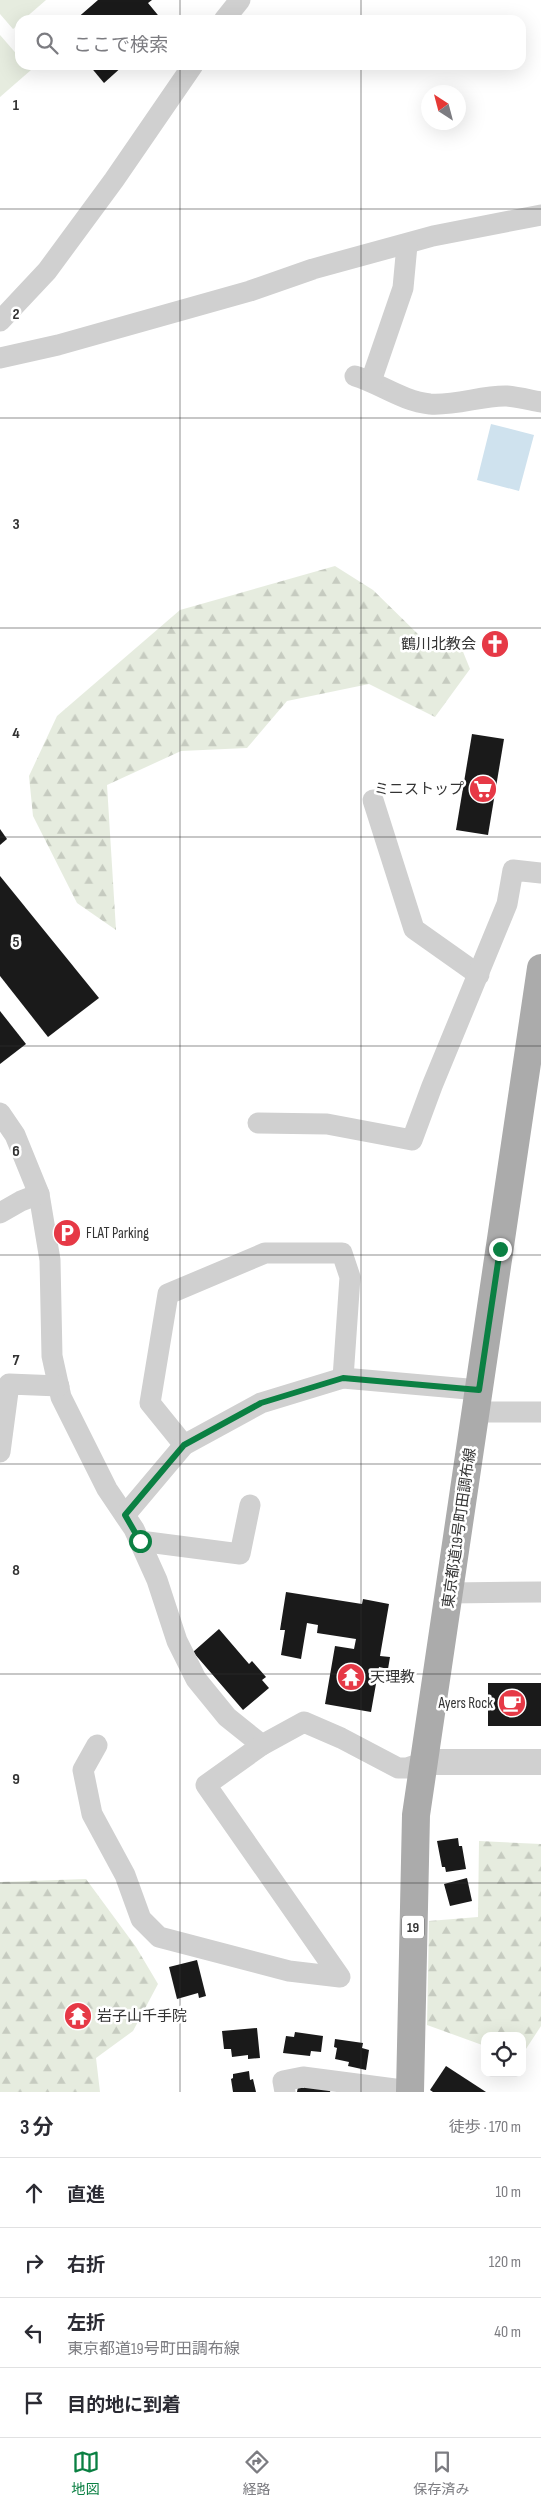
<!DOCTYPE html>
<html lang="ja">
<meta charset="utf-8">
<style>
:root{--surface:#fff;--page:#f2f2f3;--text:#2b2b33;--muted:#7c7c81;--line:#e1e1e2;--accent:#0b8043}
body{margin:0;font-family:"Sofia Sans Condensed","Noto Sans JP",sans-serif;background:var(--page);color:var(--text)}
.controls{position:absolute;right:15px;bottom:15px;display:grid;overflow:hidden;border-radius:10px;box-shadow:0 5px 20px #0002}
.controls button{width:45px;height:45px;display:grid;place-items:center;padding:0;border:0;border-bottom:1px solid var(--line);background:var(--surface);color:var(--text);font:25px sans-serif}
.compass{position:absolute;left:421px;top:85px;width:45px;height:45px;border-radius:50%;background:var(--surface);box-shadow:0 5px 20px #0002;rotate:324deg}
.stop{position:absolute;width:15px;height:15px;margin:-11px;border:4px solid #0b8043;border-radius:50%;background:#fff}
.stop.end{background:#0b8043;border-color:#fff;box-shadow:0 1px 5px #0008}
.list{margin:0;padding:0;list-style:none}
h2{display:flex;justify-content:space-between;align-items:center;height:65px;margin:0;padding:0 20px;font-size:21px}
h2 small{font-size:16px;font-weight:400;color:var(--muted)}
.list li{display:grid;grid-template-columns:32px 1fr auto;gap:15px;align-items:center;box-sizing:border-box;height:70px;padding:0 20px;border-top:1px solid var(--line)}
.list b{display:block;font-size:19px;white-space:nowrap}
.list p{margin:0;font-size:16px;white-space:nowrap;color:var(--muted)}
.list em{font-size:16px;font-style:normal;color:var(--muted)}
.icon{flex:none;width:28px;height:28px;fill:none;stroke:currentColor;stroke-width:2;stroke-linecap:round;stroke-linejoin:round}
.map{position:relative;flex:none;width:541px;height:2092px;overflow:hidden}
.search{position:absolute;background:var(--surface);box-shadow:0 5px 20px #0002;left:15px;right:15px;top:15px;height:55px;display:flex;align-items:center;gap:12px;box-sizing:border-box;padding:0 18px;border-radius:15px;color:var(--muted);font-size:19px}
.sheet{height:345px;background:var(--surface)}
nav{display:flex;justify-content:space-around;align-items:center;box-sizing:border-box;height:70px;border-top:1px solid var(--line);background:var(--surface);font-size:14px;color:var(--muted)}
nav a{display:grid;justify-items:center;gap:2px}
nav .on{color:var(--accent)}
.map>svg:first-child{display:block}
</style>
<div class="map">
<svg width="541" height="2092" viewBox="0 0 541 2092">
<defs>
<pattern id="forest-firs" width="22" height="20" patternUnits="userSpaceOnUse" patternTransform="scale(1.25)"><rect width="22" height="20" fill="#e6ecdf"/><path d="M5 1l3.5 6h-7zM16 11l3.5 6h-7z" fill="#c6cbc0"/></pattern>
</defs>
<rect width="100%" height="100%" fill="#fff"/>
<g fill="url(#forest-firs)">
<polygon points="335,566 373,590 424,640 457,637 470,669 435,717 369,684 287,701 247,748 181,751 107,785 116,930 77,903 33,816 29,776 57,716 180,610"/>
<polygon points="479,1841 541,1844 541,2026 522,2055 522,2036 485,2036 485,2046 427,2025 429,1921 478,1917"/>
<polygon points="86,1879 136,1947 158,1984 133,2031 96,2058 100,2092 0,2092 0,1882"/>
</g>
<g fill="#e6ecdf">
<polygon points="0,0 46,0 23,20 20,20 20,23 13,29 0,14"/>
<polygon points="0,35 20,58 20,65 27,65 31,70 0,97"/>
</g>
<polygon fill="#cfe2ee" points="491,424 534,435 519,491 477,480"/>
<g fill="#1a1a1a">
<polygon points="98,0 152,0 148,3 162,20 75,20"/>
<polygon points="89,65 124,65 104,83"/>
<polygon points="472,734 504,739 488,835 456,830"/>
<polygon points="0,829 7,839 0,845"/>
<polygon points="0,876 99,998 48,1037 0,976"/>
<polygon points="0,1011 26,1044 0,1064"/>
<polygon points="286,1592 362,1604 363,1599 389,1604 380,1656 390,1657 388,1669 379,1667 371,1712 325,1704 335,1646 354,1649 356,1639 317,1633 318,1625 307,1623 301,1659 281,1655 285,1630 280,1630"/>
<polygon points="219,1629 249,1664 252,1661 266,1677 262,1680 269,1688 243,1710 193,1652"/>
<rect x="488" y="1683" width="53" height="43"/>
<polygon points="458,1838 459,1846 462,1846 466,1869 446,1872 445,1867 442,1867 437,1841"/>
<polygon points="467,1878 472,1901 450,1906 444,1884"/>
<polygon points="197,1960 206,1996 199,1998 198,1993 177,1999 169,1967"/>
<polygon points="257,2028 260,2058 248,2059 248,2055 232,2057 231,2049 224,2049 222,2031"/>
<polygon points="295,2032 323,2036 321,2052 311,2051 310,2056 283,2053 286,2036 294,2037"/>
<polygon points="335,2039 363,2043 362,2048 369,2050 366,2070 348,2066 349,2062 335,2059 337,2048 334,2047"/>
<polygon points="446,2066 486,2092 433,2092 430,2090"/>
<polygon points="249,2071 250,2080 253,2079 256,2092 233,2092 231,2079 233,2078 233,2074"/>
<polygon points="304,2085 331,2089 330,2092 297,2092 298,2087 304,2088"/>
</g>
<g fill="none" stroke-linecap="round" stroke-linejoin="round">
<g stroke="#d0d0d0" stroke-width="21">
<polyline points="224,20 240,0"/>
<polyline points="0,321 47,271 114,180 193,65"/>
<polyline points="0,358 58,345 250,291 313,269 433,236 541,215"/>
<path d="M355,376c26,8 47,25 75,28 26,2 53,-9 77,-8 11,1 23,4 34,6"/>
<polyline points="371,381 403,288 407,245"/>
<polyline points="373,800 414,929 479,975"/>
<polyline points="0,1113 15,1135 39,1194 50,1260 52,1356 61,1397 107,1489 134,1529 157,1580 177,1641 196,1679 227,1717 262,1745 304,1722 341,1738 398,1768 407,1768 425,1762"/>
<polyline points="258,1123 327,1124 412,1140 432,1086 507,904 513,870 541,873"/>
<polyline points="0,1213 21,1201 39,1194"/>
<polyline points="476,1412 541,1412"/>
<polyline points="184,1445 150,1403 168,1294 265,1253 342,1253 350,1277 343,1378"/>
<polyline points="0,1452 9,1384 59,1386"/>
<polyline points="125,1515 184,1445 261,1403 343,1378 479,1390"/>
<polyline points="140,1541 240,1554 250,1505"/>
<polyline points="449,1593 541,1592"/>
<polyline points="97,1745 83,1770 92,1814 125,1875 141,1919 159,1937 289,1971 340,1977 206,1785 262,1745"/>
<polyline points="285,2092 283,2081 303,2077 410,2091"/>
</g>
<polyline stroke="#d0d0d0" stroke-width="26" points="425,1762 541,1762"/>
<polyline stroke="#ababab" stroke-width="28" points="410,2092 416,1815 541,968"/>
</g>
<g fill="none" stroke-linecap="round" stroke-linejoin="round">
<polyline stroke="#0b8043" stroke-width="6" points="140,1541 125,1515 184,1445 261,1403 343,1378 479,1390 500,1249"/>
</g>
<path fill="none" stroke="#333" stroke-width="1" stroke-opacity="0.55" d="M180,0v20M361,0v20M180,65v2027M361,65v2027M0,209h541M0,418h541M0,628h541M0,837h541M0,1046h541M0,1255h541M0,1464h541M0,1674h541M0,1883h541"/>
<defs>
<symbol id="church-disc" viewBox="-11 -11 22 22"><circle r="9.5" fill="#e63946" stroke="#fff"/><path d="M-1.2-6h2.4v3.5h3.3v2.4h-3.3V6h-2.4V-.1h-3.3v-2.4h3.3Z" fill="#fff"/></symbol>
<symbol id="supermarket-disc" viewBox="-11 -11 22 22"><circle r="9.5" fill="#e63946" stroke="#fff"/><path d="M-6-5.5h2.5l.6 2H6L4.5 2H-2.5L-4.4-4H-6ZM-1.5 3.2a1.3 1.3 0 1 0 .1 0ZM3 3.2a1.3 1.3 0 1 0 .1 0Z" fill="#fff"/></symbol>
<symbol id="parking-disc" viewBox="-11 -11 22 22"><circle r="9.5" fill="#e63946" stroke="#fff"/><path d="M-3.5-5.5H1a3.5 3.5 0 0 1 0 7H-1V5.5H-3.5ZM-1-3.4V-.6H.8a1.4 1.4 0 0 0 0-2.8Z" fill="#fff"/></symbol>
<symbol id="temple-disc" viewBox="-11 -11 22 22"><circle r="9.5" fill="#e63946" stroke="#fff"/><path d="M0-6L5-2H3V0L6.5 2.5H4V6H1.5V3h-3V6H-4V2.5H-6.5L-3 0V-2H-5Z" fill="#fff"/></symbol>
<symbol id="cafe-disc" viewBox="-11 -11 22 22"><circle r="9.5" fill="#e63946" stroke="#fff"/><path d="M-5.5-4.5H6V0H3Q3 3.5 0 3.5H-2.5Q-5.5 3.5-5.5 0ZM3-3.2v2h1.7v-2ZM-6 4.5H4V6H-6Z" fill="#fff"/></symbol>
</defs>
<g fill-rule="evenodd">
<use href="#church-disc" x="479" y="628" width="32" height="32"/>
<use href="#supermarket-disc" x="467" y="773" width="32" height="32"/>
<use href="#parking-disc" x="51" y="1217" width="32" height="32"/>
<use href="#temple-disc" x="335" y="1661" width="32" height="32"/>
<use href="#cafe-disc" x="496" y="1687" width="32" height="32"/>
<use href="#temple-disc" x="62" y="2000" width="32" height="32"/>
</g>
<g text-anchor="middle" stroke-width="5" stroke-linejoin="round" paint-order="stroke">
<rect fill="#fff" stroke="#707070" stroke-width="1" x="402" y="1915.5" width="22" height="23" rx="4"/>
<g font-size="14" font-weight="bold" fill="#333">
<text x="413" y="1932">19</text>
</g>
<g font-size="15" fill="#333" stroke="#fff" text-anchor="end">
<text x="476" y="649">鶴川北教会</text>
<text x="464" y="794">ミニストップ</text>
<text x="86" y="1238" text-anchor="start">FLAT Parking</text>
<text x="370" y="1682" text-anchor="start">天理教</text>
<text x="493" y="1708">Ayers Rock</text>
<text x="97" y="2021" text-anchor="start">岩子山千手院</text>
</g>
<g font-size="15" fill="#333" stroke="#fff">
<text transform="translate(459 1528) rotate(-82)" y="5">東京都道19号町田調布線</text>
</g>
</g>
<g font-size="16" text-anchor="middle" font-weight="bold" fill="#333" stroke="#fff" stroke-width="5" stroke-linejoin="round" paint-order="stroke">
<text x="16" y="110">1</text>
<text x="16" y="319">2</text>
<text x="16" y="529">3</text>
<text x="16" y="738">4</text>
<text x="16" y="947">5</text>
<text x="16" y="1156">6</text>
<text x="16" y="1365">7</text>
<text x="16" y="1575">8</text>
<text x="16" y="1784">9</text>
</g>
</svg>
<div class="controls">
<button><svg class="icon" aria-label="locate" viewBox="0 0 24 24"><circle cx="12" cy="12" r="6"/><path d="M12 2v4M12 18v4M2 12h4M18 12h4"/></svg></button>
</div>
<svg class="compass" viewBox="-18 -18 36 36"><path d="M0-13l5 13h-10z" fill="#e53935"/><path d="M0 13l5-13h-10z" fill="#7c7c81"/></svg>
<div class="stop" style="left:140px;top:1541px"></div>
<div class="stop end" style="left:500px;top:1249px"></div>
<div class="search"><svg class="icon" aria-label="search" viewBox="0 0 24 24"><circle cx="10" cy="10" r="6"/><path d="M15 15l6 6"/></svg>ここで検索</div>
</div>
<section class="sheet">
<h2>3 分<small>徒歩 · 170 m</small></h2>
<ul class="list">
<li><svg class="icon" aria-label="ahead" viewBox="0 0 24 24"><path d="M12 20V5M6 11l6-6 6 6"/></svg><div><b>直進</b></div><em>10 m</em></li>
<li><svg class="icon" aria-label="right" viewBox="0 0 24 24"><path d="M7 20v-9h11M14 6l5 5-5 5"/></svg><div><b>右折</b></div><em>120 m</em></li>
<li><svg class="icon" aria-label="left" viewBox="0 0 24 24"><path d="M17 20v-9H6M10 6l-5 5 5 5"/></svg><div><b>左折</b><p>東京都道19号町田調布線</p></div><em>40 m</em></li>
<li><svg class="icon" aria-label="arrive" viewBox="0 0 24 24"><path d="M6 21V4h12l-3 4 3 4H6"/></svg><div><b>目的地に到着</b></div></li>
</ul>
</section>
<nav>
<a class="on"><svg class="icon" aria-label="map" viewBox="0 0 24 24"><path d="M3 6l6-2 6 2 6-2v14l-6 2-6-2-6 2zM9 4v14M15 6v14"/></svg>地図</a>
<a><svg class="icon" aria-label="directions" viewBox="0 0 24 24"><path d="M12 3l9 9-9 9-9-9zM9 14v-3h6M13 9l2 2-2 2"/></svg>経路</a>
<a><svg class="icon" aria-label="saved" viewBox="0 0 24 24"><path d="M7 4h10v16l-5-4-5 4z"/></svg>保存済み</a>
</nav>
